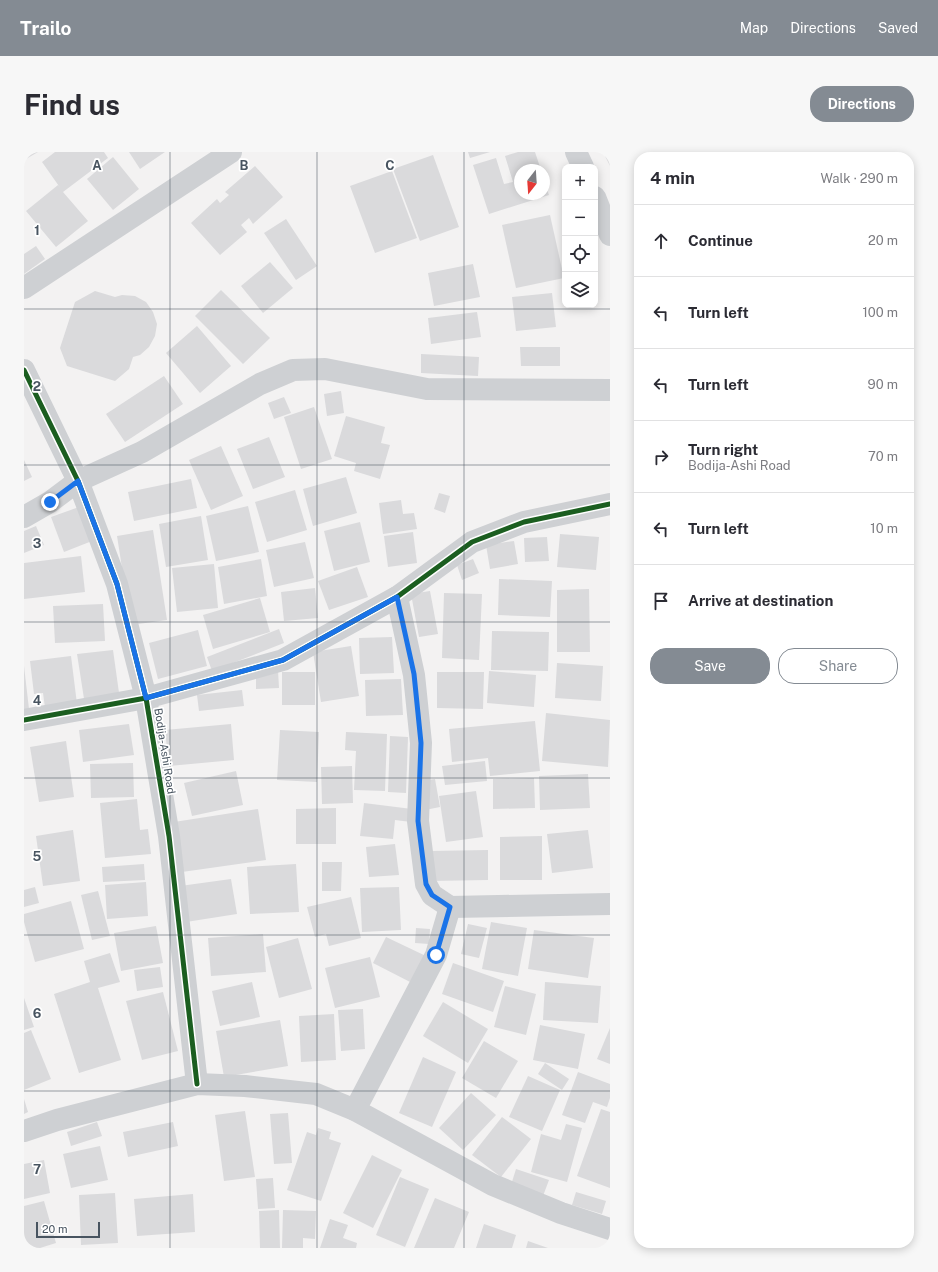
<!DOCTYPE html>
<meta charset="utf-8">
<style>
:root{--surface:#fff;--page:#f7f7f7;--text:#2b2b33;--muted:#7c7c81;--line:#e1e1e2;--accent:#848b93}
body{margin:0;font-family:"Public Sans",sans-serif;background:var(--page);color:var(--text)}
.controls{position:absolute;right:12px;top:12px;display:grid;overflow:hidden;border-radius:8px;box-shadow:0 2px 10px #0003}
.controls button{width:36px;height:36px;display:grid;place-items:center;padding:0;border:0;border-bottom:1px solid var(--line);background:var(--surface);color:var(--text);font:20px sans-serif}
.compass{position:absolute;left:490px;top:12px;width:36px;height:36px;border-radius:50%;background:var(--surface);box-shadow:0 2px 10px #0003;rotate:197deg}
.scale{position:absolute;left:12px;bottom:10px;width:64px;box-sizing:border-box;padding-left:4px;border:2px solid #485460;border-top:0;font-size:11px;line-height:14px;white-space:nowrap;color:#485460;-webkit-text-stroke:3px #fff;paint-order:stroke}
.stop{position:absolute;width:12px;height:12px;margin:-9px;border:3px solid #1a73e8;border-radius:50%;background:#fff}
.stop.end{background:#1a73e8;border-color:#fff;box-shadow:0 1px 4px #0008}
.list{margin:0;padding:0;list-style:none}
h2{display:flex;justify-content:space-between;align-items:center;height:52px;margin:0;padding:0 16px;font-size:17px}
h2 small{font-size:13px;font-weight:400;color:var(--muted)}
.list li{display:grid;grid-template-columns:26px 1fr auto;gap:12px;align-items:center;box-sizing:border-box;height:72px;padding:0 16px;border-top:1px solid var(--line)}
.list b{display:block;font-size:15px;white-space:nowrap}
.list p{margin:0;font-size:13px;white-space:nowrap;color:var(--muted)}
.list em{font-size:13px;font-style:normal;color:var(--muted)}
.actions{display:flex;gap:8px;padding:12px 16px}
.actions a{flex:1;padding:9px 0;border:1px solid var(--accent);border-radius:16px;text-align:center;font-size:14px;color:var(--accent)}
.actions .main{background:var(--accent);color:#fff}
.icon{flex:none;width:22px;height:22px;fill:none;stroke:currentColor;stroke-width:2;stroke-linecap:round;stroke-linejoin:round}
.map{position:relative;flex:none;width:586px;height:1096px;overflow:hidden;border-radius:16px}
header{display:flex;align-items:center;gap:24px;box-sizing:border-box;height:56px;padding:0 20px;background:var(--accent);color:#fff}
header strong{font-size:19px}
nav{display:flex;gap:22px;margin-inline-start:auto;font-size:14px}
.intro{display:flex;align-items:center;justify-content:space-between;box-sizing:border-box;height:96px;padding:0 24px}
h1{margin:0;font-size:28px}
.button{padding:10px 18px;border-radius:16px;background:var(--accent);color:#fff;font-size:14px;font-weight:700}
main{display:flex;gap:24px;padding:0 24px}
aside{flex:1;background:var(--surface);border-radius:16px;box-shadow:0 2px 10px #0003}
.map>svg:first-child{display:block}
</style>
<header>
<strong>Trailo</strong>
<nav><a>Map</a><a>Directions</a><a>Saved</a></nav>
</header>
<div class="intro"><h1>Find us</h1><a class="button">Directions</a></div>
<main>
<div class="map">
<svg width="586" height="1096" viewBox="0 0 586 1096">
<rect width="100%" height="100%" fill="#f3f2f2"/>
<g fill="#dadadc">
<polygon points="0,0 14,0 2,7"/>
<polygon points="31,0 80,0 84,6 39,40 64,69 32,95 2,59 34,33 37,37 18,10"/>
<polygon points="105,0 141,0 116,17"/>
<polygon points="444,0 466,0 446,6"/>
<polygon points="494,0 511,0 517,18 496,18 496,42 520,42 520,29 525,43 465,62 449,13 472,6 480,32 489,30 481,4"/>
<polygon points="579,0 586,0 586,14"/>
<polygon points="409,3 435,75 396,89 369,17"/>
<polygon points="89,5 115,37 89,58 63,27"/>
<polygon points="231,14 259,45 229,72 225,66 217,73 223,80 196,103 167,71 193,47 196,51 205,43 201,40"/>
<polygon points="368,19 393,86 351,101 326,34"/>
<polygon points="526,63 540,126 492,136 478,73"/>
<polygon points="262,67 293,114 272,128 240,81"/>
<polygon points="12,94 21,107 0,122 0,102"/>
<polygon points="246,110 269,136 239,161 217,134"/>
<polygon points="449,112 456,145 410,154 404,121"/>
<polygon points="197,138 246,186 219,212 171,164"/>
<polygon points="71,139 91,145 98,143 111,144 122,150 129,160 133,172 131,184 125,195 116,203 109,205 105,217 91,229 43,214 36,196 51,150"/>
<polygon points="528,141 532,175 492,179 488,145"/>
<polygon points="453,160 457,185 407,192 404,166"/>
<polygon points="173,174 207,214 176,241 142,201"/>
<polygon points="496,195 536,195 536,214 497,214"/>
<polygon points="397,202 455,205 454,224 397,221"/>
<polygon points="140,224 159,252 101,290 82,262"/>
<polygon points="317,239 320,261 303,264 300,242"/>
<polygon points="260,245 267,261 250,267 244,251"/>
<polygon points="290,255 308,307 277,317 260,265"/>
<polygon points="322,264 361,275 357,291 366,293 356,327 330,319 332,311 310,304"/>
<polygon points="245,285 261,325 229,337 213,297"/>
<polygon points="197,294 219,344 187,358 165,308"/>
<polygon points="0,308 8,325 0,329"/>
<polygon points="322,325 333,361 289,374 279,337"/>
<polygon points="167,327 173,356 110,369 104,340"/>
<polygon points="271,338 283,378 243,390 231,350"/>
<polygon points="415,341 426,344 421,361 410,357"/>
<polygon points="377,348 379,362 390,361 393,377 359,382 355,351"/>
<polygon points="224,354 235,400 192,409 182,364"/>
<polygon points="55,355 68,389 40,400 27,365"/>
<polygon points="177,364 184,408 142,415 135,372"/>
<polygon points="336,370 346,410 310,419 300,379"/>
<polygon points="12,374 20,393 0,401 0,379"/>
<polygon points="129,378 143,468 107,473 93,384"/>
<polygon points="389,380 393,411 364,415 360,384"/>
<polygon points="536,382 575,385 572,418 533,415"/>
<polygon points="523,385 525,409 501,410 500,386"/>
<polygon points="490,389 494,412 466,417 462,393"/>
<polygon points="281,390 290,426 250,435 242,398"/>
<polygon points="57,404 61,440 0,447 0,411"/>
<polygon points="237,407 243,444 200,452 194,415"/>
<polygon points="449,407 455,421 438,428 433,413"/>
<polygon points="190,412 194,456 153,460 148,416"/>
<polygon points="333,415 344,445 305,458 294,429"/>
<polygon points="475,427 528,429 526,465 474,463"/>
<polygon points="291,436 294,466 260,469 257,440"/>
<polygon points="565,437 566,500 533,500 533,438"/>
<polygon points="406,439 414,482 395,485 387,442"/>
<polygon points="420,441 458,442 455,508 418,506"/>
<polygon points="236,446 246,480 189,497 179,463"/>
<polygon points="79,452 81,489 31,491 29,454"/>
<polygon points="255,477 260,491 188,519 183,505"/>
<polygon points="174,478 183,514 134,527 125,491"/>
<polygon points="468,479 525,480 524,519 467,518"/>
<polygon points="368,485 370,521 336,522 335,486"/>
<polygon points="327,494 335,544 297,550 289,500"/>
<polygon points="89,498 96,548 61,553 53,502"/>
<polygon points="47,504 53,552 21,556 19,541 10,542 6,509"/>
<polygon points="533,511 579,514 577,549 531,546"/>
<polygon points="0,514 5,557 0,557"/>
<polygon points="232,518 254,518 255,536 232,537"/>
<polygon points="465,519 512,523 510,555 463,551"/>
<rect x="258" y="520" width="33" height="33"/>
<polygon points="413,520 460,520 459,557 413,556"/>
<polygon points="377,527 379,563 342,564 341,528"/>
<polygon points="218,538 220,554 175,559 173,543"/>
<polygon points="522,561 586,568 584,615 518,609"/>
<polygon points="511,569 516,619 466,624 464,606 428,610 425,577"/>
<polygon points="105,572 110,603 59,610 55,578"/>
<polygon points="207,572 210,608 145,614 141,578"/>
<polygon points="256,578 295,580 293,630 253,628"/>
<polygon points="322,580 363,582 361,639 330,638 332,599 321,598"/>
<polygon points="366,584 384,585 382,641 364,640"/>
<polygon points="42,589 50,645 15,650 6,595"/>
<polygon points="461,609 463,629 421,633 418,614"/>
<polygon points="109,611 110,645 67,646 66,612"/>
<polygon points="328,614 329,651 298,652 297,615"/>
<polygon points="212,619 219,653 168,664 160,631"/>
<polygon points="564,622 566,656 516,658 515,624"/>
<polygon points="510,626 511,656 469,657 469,627"/>
<polygon points="411,627 416,655 401,658 397,629"/>
<polygon points="452,639 459,685 422,690 415,644"/>
<polygon points="113,647 116,678 124,677 127,702 81,706 76,651"/>
<polygon points="340,651 388,657 387,670 371,668 369,687 336,684"/>
<polygon points="312,656 312,692 272,692 272,657"/>
<polygon points="234,657 242,708 158,720 150,670"/>
<polygon points="49,678 56,729 19,734 12,684"/>
<polygon points="564,678 569,716 528,721 523,682"/>
<polygon points="518,684 518,728 476,728 476,685"/>
<polygon points="371,692 375,723 345,725 342,695"/>
<polygon points="464,698 464,728 406,729 406,699"/>
<polygon points="298,710 318,710 317,739 298,739"/>
<polygon points="120,712 121,728 79,730 78,715"/>
<polygon points="272,712 275,760 226,762 223,715"/>
<polygon points="207,727 213,762 162,770 156,734"/>
<polygon points="122,730 124,764 83,767 81,733"/>
<polygon points="11,735 15,751 0,755 0,738"/>
<polygon points="375,735 377,778 338,780 336,736"/>
<polygon points="74,739 86,784 68,788 57,743"/>
<polygon points="327,745 337,786 305,794 302,782 291,785 283,755"/>
<polygon points="47,749 60,797 11,810 0,770 0,762"/>
<polygon points="467,770 503,776 494,824 458,817"/>
<polygon points="444,772 463,776 455,806 437,802"/>
<polygon points="132,774 139,811 97,819 90,781"/>
<polygon points="392,776 406,777 405,792 391,791"/>
<polygon points="510,778 570,786 564,826 504,817"/>
<polygon points="239,782 242,820 187,824 184,786"/>
<polygon points="362,785 404,805 390,832 349,811"/>
<polygon points="274,786 288,837 255,846 242,795"/>
<polygon points="86,801 96,830 74,836 97,908 55,921 30,842 66,830 60,809"/>
<polygon points="346,805 356,845 311,856 301,816"/>
<polygon points="429,811 480,829 469,860 418,842"/>
<polygon points="136,815 139,835 113,839 110,818"/>
<polygon points="228,830 236,865 196,874 188,839"/>
<polygon points="521,830 577,834 574,871 519,868"/>
<polygon points="481,834 512,842 502,883 470,875"/>
<polygon points="139,840 154,899 118,908 102,849"/>
<polygon points="0,846 10,875 0,878"/>
<polygon points="419,850 464,877 444,911 399,884"/>
<polygon points="339,857 341,897 317,899 314,858"/>
<polygon points="310,862 312,908 277,910 275,864"/>
<polygon points="256,868 264,914 200,925 192,879"/>
<polygon points="516,873 561,882 554,917 509,908"/>
<polygon points="586,876 586,912 573,907"/>
<polygon points="7,878 27,927 0,938 0,881"/>
<polygon points="460,889 494,909 472,946 438,926"/>
<polygon points="399,905 432,920 408,975 375,961"/>
<polygon points="521,911 545,927 538,938 514,922"/>
<polygon points="554,920 586,932 586,946 583,955 569,950 561,971 538,963"/>
<polygon points="504,924 536,938 518,979 485,965"/>
<polygon points="447,941 472,963 439,998 415,976"/>
<polygon points="0,947 4,960 0,962"/>
<polygon points="577,957 586,960 586,1036 553,1024"/>
<polygon points="221,959 231,1025 200,1029 191,963"/>
<polygon points="264,961 268,1011 250,1012 246,962"/>
<polygon points="478,965 507,987 477,1025 448,1003"/>
<polygon points="73,970 78,984 47,994 43,980"/>
<polygon points="149,970 154,994 104,1005 99,980"/>
<polygon points="542,972 558,976 543,1030 507,1020 517,982 537,988"/>
<polygon points="294,976 307,980 305,987 317,991 297,1049 263,1038 283,980 292,983"/>
<polygon points="76,994 84,1028 47,1036 39,1002"/>
<polygon points="348,1003 378,1018 349,1076 319,1061"/>
<polygon points="20,1008 26,1041 0,1047 0,1012"/>
<polygon points="492,1017 525,1028 519,1044 487,1033"/>
<polygon points="376,1025 405,1037 381,1095 352,1083"/>
<polygon points="249,1026 251,1056 234,1057 232,1027"/>
<polygon points="552,1040 582,1049 578,1062 548,1053"/>
<polygon points="91,1041 94,1091 57,1093 55,1043"/>
<polygon points="169,1042 171,1080 113,1084 110,1047"/>
<polygon points="411,1046 445,1060 430,1096 390,1096"/>
<polygon points="20,1049 32,1091 16,1096 0,1096 0,1054"/>
<polygon points="255,1058 256,1096 236,1096 235,1059"/>
<polygon points="259,1058 292,1059 291,1087 279,1086 279,1096 258,1096"/>
<polygon points="306,1067 324,1073 319,1086 333,1091 332,1096 296,1096"/>
<polygon points="460,1072 492,1083 488,1096 452,1096"/>
<polygon points="504,1089 524,1096 502,1096"/>
</g>
<g fill="none" stroke-linecap="round" stroke-linejoin="round">
<g stroke="#ced0d3" stroke-width="22">
<polyline points="552,0 559,15"/>
<polyline points="571,45 586,83"/>
<polyline points="0,136 207,0"/>
<polyline points="0,218 54,329 93,432 122,546 145,684 173,932"/>
<polyline points="0,365 26,350 54,329 118,300 236,232 269,218 301,217 403,237 586,238"/>
<polyline points="373,445 390,523 397,591 394,669 402,732 408,743 426,755 586,752"/>
<polyline points="0,568 122,546 259,508 373,445 448,390 500,370 586,352"/>
<polyline points="331,958 412,803 426,755"/>
<polyline points="0,979 33,968 173,932 221,934 292,942 331,958 469,1033 537,1061 586,1077"/>
</g>
<defs>
<g id="cycleway">
<polyline points="0,218 54,329 93,432 122,546 145,684 173,932"/>
<polyline points="0,568 122,546 259,508 373,445 448,390 500,370 586,352"/>
</g>
</defs>
<use href="#cycleway" stroke="#fff" stroke-width="8"/>
<use href="#cycleway" stroke="#1b5e20" stroke-width="5"/>
</g>
<g fill="none" stroke-linecap="round" stroke-linejoin="round">
<polyline stroke="#1a73e8" stroke-width="5" points="26,350 54,329 93,432 122,546 259,508 373,445 390,522 397,591 394,669 402,732 408,743 426,755 412,803"/>
</g>
<path fill="none" stroke="#485460" stroke-width="1" stroke-opacity="0.55" d="M146,0v1096M293,0v1096M440,0v1096M0,157h586M0,313h586M0,470h586M0,626h586M0,783h586M0,939h586"/>
<g text-anchor="middle" stroke-width="3.5" stroke-linejoin="round" paint-order="stroke">
<g font-size="11" fill="#485460" stroke="#fff">
<text transform="translate(141 599) rotate(81)" y="4">Bodija-Ashi Road</text>
</g>
</g>
<g font-size="13" text-anchor="middle" font-weight="bold" fill="#485460" stroke="#fff" stroke-width="3.5" stroke-linejoin="round" paint-order="stroke">
<text x="73" y="18">A</text>
<text x="220" y="18">B</text>
<text x="366" y="18">C</text>
<text x="13" y="83">1</text>
<text x="13" y="239">2</text>
<text x="13" y="396">3</text>
<text x="13" y="553">4</text>
<text x="13" y="709">5</text>
<text x="13" y="866">6</text>
<text x="13" y="1022">7</text>
</g>
</svg>
<div class="controls">
<button>+</button>
<button>−</button>
<button><svg class="icon" aria-label="locate" viewBox="0 0 24 24"><circle cx="12" cy="12" r="6"/><path d="M12 2v4M12 18v4M2 12h4M18 12h4"/></svg></button>
<button><svg class="icon" aria-label="layers" viewBox="0 0 24 24"><path d="M12 4l9 5-9 5-9-5zM3 14l9 5 9-5"/></svg></button>
</div>
<svg class="compass" viewBox="-18 -18 36 36"><path d="M0-13l5 13h-10z" fill="#e53935"/><path d="M0 13l5-13h-10z" fill="#7c7c81"/></svg>
<div class="scale">20 m</div>
<div class="stop" style="left:412px;top:803px"></div>
<div class="stop end" style="left:26px;top:350px"></div>
</div>
<aside>
<h2>4 min<small>Walk · 290 m</small></h2>
<ul class="list">
<li><svg class="icon" aria-label="ahead" viewBox="0 0 24 24"><path d="M12 20V5M6 11l6-6 6 6"/></svg><div><b>Continue</b></div><em>20 m</em></li>
<li><svg class="icon" aria-label="left" viewBox="0 0 24 24"><path d="M17 20v-9H6M10 6l-5 5 5 5"/></svg><div><b>Turn left</b></div><em>100 m</em></li>
<li><svg class="icon" aria-label="left" viewBox="0 0 24 24"><path d="M17 20v-9H6M10 6l-5 5 5 5"/></svg><div><b>Turn left</b></div><em>90 m</em></li>
<li><svg class="icon" aria-label="right" viewBox="0 0 24 24"><path d="M7 20v-9h11M14 6l5 5-5 5"/></svg><div><b>Turn right</b><p>Bodija-Ashi Road</p></div><em>70 m</em></li>
<li><svg class="icon" aria-label="left" viewBox="0 0 24 24"><path d="M17 20v-9H6M10 6l-5 5 5 5"/></svg><div><b>Turn left</b></div><em>10 m</em></li>
<li><svg class="icon" aria-label="arrive" viewBox="0 0 24 24"><path d="M6 21V4h12l-3 4 3 4H6"/></svg><div><b>Arrive at destination</b></div></li>
</ul>
<div class="actions"><a class="main">Save</a><a>Share</a></div>
</aside>
</main>
